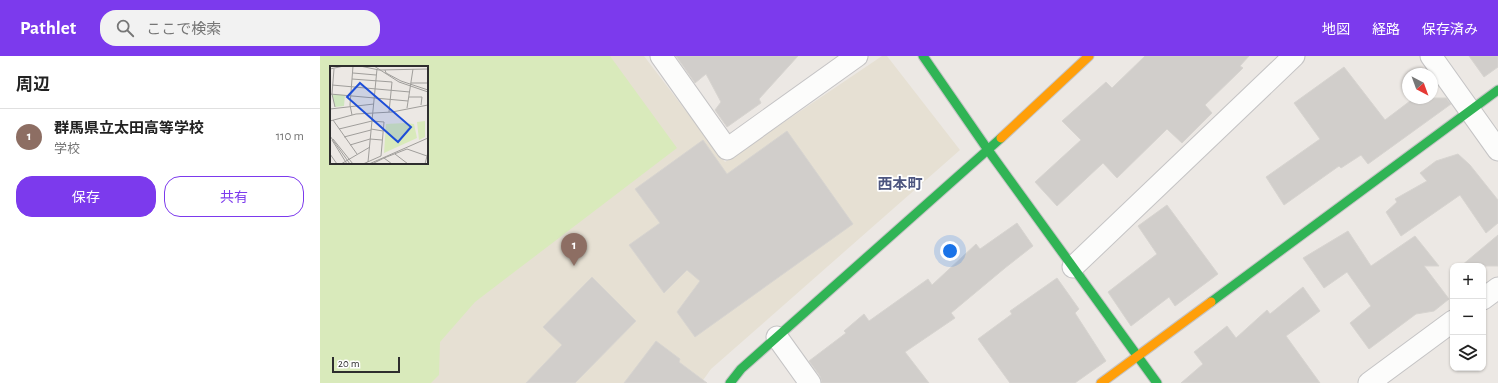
<!DOCTYPE html>
<html lang="ja">
<meta charset="utf-8">
<style>
:root{--surface:#fff;--page:#f2f2f2;--text:#222;--muted:#767676;--line:#e0e0e0;--accent:#7c3aed}
body{margin:0;font-family:"Alegreya Sans","Noto Sans JP",sans-serif;background:var(--page);color:var(--text)}
.controls{position:absolute;right:12px;bottom:12px;display:grid;overflow:hidden;border-radius:8px;box-shadow:0 1px 3px #0004}
.controls button{width:36px;height:36px;display:grid;place-items:center;padding:0;border:0;border-bottom:1px solid var(--line);background:var(--surface);color:var(--text);font:20px sans-serif}
.compass{position:absolute;left:1082px;top:12px;width:36px;height:36px;border-radius:50%;background:var(--surface);box-shadow:0 1px 3px #0004;rotate:139deg}
.scale{position:absolute;left:12px;bottom:10px;width:68px;box-sizing:border-box;padding-left:4px;border:2px solid #2e2e2e;border-top:0;font-size:11px;line-height:14px;white-space:nowrap;color:#2e2e2e;-webkit-text-stroke:3px #fff;paint-order:stroke}
.you{position:absolute;left:630px;top:195px;width:14px;height:14px;margin:-10px;border:3px solid #fff;border-radius:50%;background:#1a73e8;box-shadow:0 0 0 6px #1a73e833}
.badge{display:grid;place-items:center;width:26px;height:26px;border-radius:50%;background:var(--accent);color:#fff;font-size:13px;font-weight:700}
.pin{position:absolute;translate:-50% -33px;filter:drop-shadow(0 1px 2px #0008)}
.pin::after{content:'';position:absolute;top:21px;width:14px;height:12px;background:inherit;clip-path:polygon(0 0,100% 0,50% 100%)}
.list{margin:0;padding:0;list-style:none}
h2{display:flex;justify-content:space-between;align-items:center;height:52px;margin:0;padding:0 16px;font-size:17px}
h2 small{font-size:13px;font-weight:400;color:var(--muted)}
.list li{display:grid;grid-template-columns:26px 1fr auto;gap:12px;align-items:center;box-sizing:border-box;height:56px;padding:0 16px;border-top:1px solid var(--line)}
.list b{display:block;font-size:15px;white-space:nowrap}
.list p{margin:0;font-size:13px;white-space:nowrap;color:var(--muted)}
.list em{font-size:13px;font-style:normal;color:var(--muted)}
.actions{display:flex;gap:8px;padding:12px 16px}
.actions a{flex:1;padding:9px 0;border:1px solid var(--accent);border-radius:16px;text-align:center;font-size:14px;color:var(--accent)}
.actions .main{background:var(--accent);color:#fff}
.icon{flex:none;width:22px;height:22px;fill:none;stroke:currentColor;stroke-width:2;stroke-linecap:round;stroke-linejoin:round}
.map{position:relative;flex:none;width:1178px;height:327px;overflow:hidden}
header{display:flex;align-items:center;gap:24px;box-sizing:border-box;height:56px;padding:0 20px;background:var(--accent);color:#fff}
header strong{font-size:19px}
nav{display:flex;gap:22px;margin-inline-start:auto;font-size:14px}
.search{width:280px;height:36px;background:var(--page);display:flex;align-items:center;gap:10px;box-sizing:border-box;padding:0 14px;border-radius:16px;color:var(--muted);font-size:15px}
main{display:flex}
aside{flex:1;background:var(--surface)}
.map>svg:first-child{display:block}
</style>
<header>
<strong>Pathlet</strong>
<div class="search"><svg class="icon" aria-label="search" viewBox="0 0 24 24"><circle cx="10" cy="10" r="6"/><path d="M15 15l6 6"/></svg>ここで検索</div>
<nav><a>地図</a><a>経路</a><a>保存済み</a></nav>
</header>
<main>
<aside>
<h2>周辺<small></small></h2>
<ul class="list">
<li><span class="badge" style="background:#8d6e63">1</span><div><b>群馬県立太田高等学校</b><p>学校</p></div><em>110 m</em></li>
</ul>
<div class="actions"><a class="main">保存</a><a>共有</a></div>
</aside>
<div class="map">
<svg width="1178" height="327" viewBox="0 0 1178 327">
<rect width="100%" height="100%" fill="#ece8e4"/>
<path fill="#e6e0d3" fill-rule="evenodd" d="M0,0h324l81,106 157,-106h5l73,94 -249,219 -10,14h-381zM11,11h96v96h-96z"/>
<path fill="#d9eabb" fill-rule="evenodd" d="M0,0h290l67,92 -202,154 -35,40 -1,33 -8,8h-111zM11,11h96v96h-96z"/>
<g fill="#d1cecb" stroke="#d7d4d0">
<polygon points="356,0 478,0 439,43 441,47 407,71 395,54 401,46 386,18 375,27"/>
<polygon points="825,0 929,0 920,10 923,12 885,49 892,57 862,87 847,73 797,122 783,107 737,150 715,126 761,84 742,65 786,26 792,32"/>
<polygon points="1149,0 1178,0 1178,11 1164,21"/>
<polygon points="1024,11 1065,64 1094,42 1126,42 1131,48 1048,108 1041,99 1021,112 1019,110 964,149 946,121 1000,83 974,47"/>
<polygon points="467,75 533,168 375,281 357,256 380,225 367,214 344,237 309,189 340,167 315,133 383,84 407,118"/>
<polygon points="1138,98 1150,109 1178,144 1178,167 1166,177 1140,139 1081,180 1066,156 1077,146 1075,143 1107,125 1100,117 1116,105"/>
<polygon points="847,149 898,218 855,250 849,241 811,270 788,236 837,198 818,170"/>
<polygon points="697,167 713,190 685,212 631,257 635,262 585,296 609,327 502,327 500,320 489,305 526,277 524,275 544,258 549,265 608,223 612,229 656,188 660,193"/>
<polygon points="1028,175 1051,210 1095,180 1119,210 1104,210 1129,243 1114,255 1096,258 1049,293 1030,267 1051,250 1027,216 1004,232 983,202"/>
<polygon points="1178,179 1178,210 1141,210"/>
<polygon points="272,221 316,265 255,327 206,327 242,289 223,271"/>
<polygon points="737,222 759,253 755,257 786,305 755,327 690,327 658,283 692,258 690,255"/>
<polygon points="983,231 1000,255 966,280 1000,327 861,327 883,308 874,296 907,270 916,282 947,254 950,258"/>
<polygon points="336,285 360,303 359,306 387,327 304,327"/>
</g>
<g fill="none" stroke-linecap="round" stroke-linejoin="round">
<defs>
<g id="street">
<polyline points="341,0 407,93 537,0"/>
<polyline points="1111,0 1178,94"/>
<polyline points="753,211 974,0"/>
<polyline points="1163,243 1178,232"/>
<polyline points="457,281 490,327"/>
<polyline points="1049,327 1133,265"/>
</g>
<g id="fast">
<polyline points="603,0 668,94 837,327"/>
<polyline points="891,246 1178,34"/>
<polyline points="410,327 421,313 681,82"/>
</g>
<g id="slow">
<polyline points="681,82 769,0"/>
<polyline points="781,327 891,246"/>
</g>
</defs>
<use href="#street" stroke="#c5c4c5" stroke-width="23"/>
<use href="#fast" stroke="#c5c4c5" stroke-width="11"/>
<use href="#slow" stroke="#c5c4c5" stroke-width="11"/>
<use href="#street" stroke="#fcfcfb" stroke-width="21"/>
<use href="#fast" stroke="#30b455" stroke-width="9"/>
<use href="#slow" stroke="#ff9f0a" stroke-width="9"/>
</g>
<g text-anchor="middle" stroke-width="3.5" stroke-linejoin="round" paint-order="stroke">
<g font-size="15" font-weight="bold" fill="#4d5680" stroke="#fff">
<text x="580" y="133">西本町</text>
</g>
</g>
<g transform="translate(10 10)">
<rect width="98" height="98" fill="#ece8e4"/>
<path d="M2,28l13,1 -1,11 -9,1z" fill="#cee6be"/>
<path d="M95,55v16l-6,3 -2,-18zM75,57l9,1 3,14 -33,15 2,-29z" fill="#d9eabb"/>
<path fill="none" stroke="#a09e9b" stroke-width="1" d="M30,0l19,4 49,-1M44,0l25,16 29,10M0,3l14,-3M4,3l-2,25 3,13M55,4l1,3 15,8 27,9M23,7l23,2M22,13l40,3 -3,30M81,17h17M2,19l78,7M0,28l78,7M79,31h13l-1,8M77,42l6,-39M0,43l44,-5M22,49l-2,-10 3,-39M3,54l24,34M0,55l26,-7 36,-2 36,-7M9,63l33,-8 12,1 -3,34 -18,8M41,63l12,2M0,70l20,28M14,71l27,-7M3,73l20,25M2,74l15,24M20,79l20,-6 12,1M0,88l7,10M65,88l13,10M54,92l23,-9 20,7M38,96l9,-93M11,98l29,-17M39,98l59,-26M42,98l12,-6 8,6M95,98l3,-12"/>
<path fill="#1d4ed8" fill-opacity="0.15" stroke="#1d4ed8" stroke-width="2" d="M30,17l51,44 -13,15 -51,-45z"/>
<rect width="98" height="98" fill="none" stroke="#2e2e2e" stroke-width="2"/>
</g>
</svg>
<div class="controls">
<button>+</button>
<button>−</button>
<button><svg class="icon" aria-label="layers" viewBox="0 0 24 24"><path d="M12 4l9 5-9 5-9-5zM3 14l9 5 9-5"/></svg></button>
</div>
<svg class="compass" viewBox="-18 -18 36 36"><path d="M0-13l5 13h-10z" fill="#e53935"/><path d="M0 13l5-13h-10z" fill="#767676"/></svg>
<div class="scale">20 m</div>
<div class="you"></div>
<div class="pin badge" style="left:254px;top:210px;background:#8d6e63">1</div>
</div>
</main>
